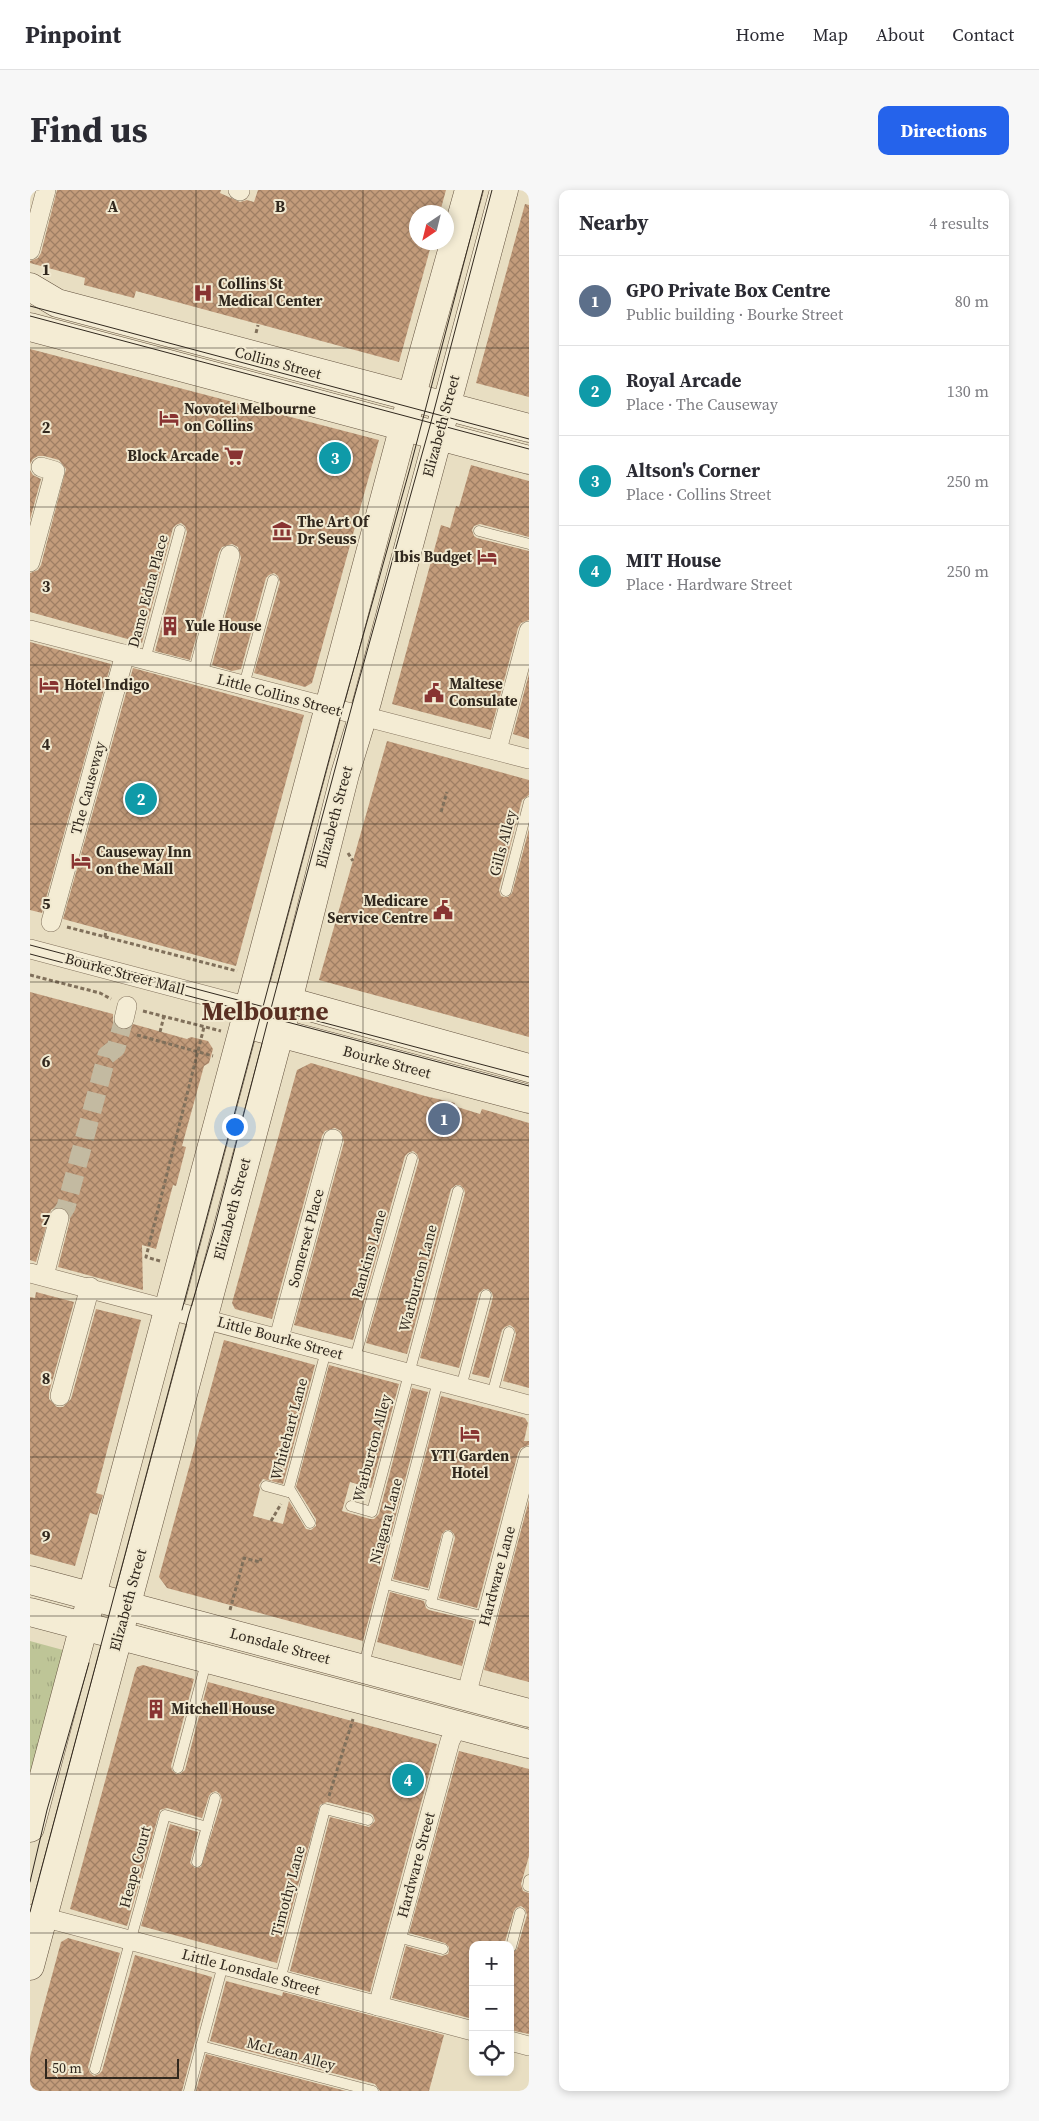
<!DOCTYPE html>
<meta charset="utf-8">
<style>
:root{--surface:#fff;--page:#f7f7f7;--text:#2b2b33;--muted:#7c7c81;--line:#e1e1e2;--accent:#2563eb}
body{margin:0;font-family:"Source Serif 4",serif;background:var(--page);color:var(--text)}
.controls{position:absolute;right:15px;bottom:15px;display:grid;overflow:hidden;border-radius:10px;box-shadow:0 2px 8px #0003}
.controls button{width:45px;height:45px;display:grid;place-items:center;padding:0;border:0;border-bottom:1px solid var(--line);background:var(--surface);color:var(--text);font:25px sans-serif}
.compass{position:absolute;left:379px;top:15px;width:45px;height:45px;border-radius:50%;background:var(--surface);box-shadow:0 2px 8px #0003;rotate:215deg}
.scale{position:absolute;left:15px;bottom:12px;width:134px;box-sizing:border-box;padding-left:5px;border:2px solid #31281e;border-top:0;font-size:14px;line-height:18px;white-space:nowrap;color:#31281e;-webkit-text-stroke:4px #f1e9d0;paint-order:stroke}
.you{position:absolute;left:204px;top:936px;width:18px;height:18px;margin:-12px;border:4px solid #fff;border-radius:50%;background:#1a73e8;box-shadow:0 0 0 8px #1a73e833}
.badge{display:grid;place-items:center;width:32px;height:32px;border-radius:50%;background:var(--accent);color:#fff;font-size:16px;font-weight:700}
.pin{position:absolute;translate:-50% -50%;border:2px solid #fff;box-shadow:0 1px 5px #0006}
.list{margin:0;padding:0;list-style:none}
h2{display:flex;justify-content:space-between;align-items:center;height:65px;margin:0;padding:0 20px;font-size:21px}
h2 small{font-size:16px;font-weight:400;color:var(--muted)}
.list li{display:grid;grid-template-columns:32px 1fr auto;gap:15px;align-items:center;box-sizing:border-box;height:90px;padding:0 20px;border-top:1px solid var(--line)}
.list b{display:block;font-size:19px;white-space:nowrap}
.list p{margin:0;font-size:16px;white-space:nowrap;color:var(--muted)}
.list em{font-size:16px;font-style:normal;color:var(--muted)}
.icon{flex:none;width:28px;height:28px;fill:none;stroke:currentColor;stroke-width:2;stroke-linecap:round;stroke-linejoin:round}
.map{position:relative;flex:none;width:499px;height:1901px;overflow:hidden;border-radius:10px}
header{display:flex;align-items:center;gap:30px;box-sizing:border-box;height:70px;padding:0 25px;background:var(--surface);border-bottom:1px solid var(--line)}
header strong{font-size:24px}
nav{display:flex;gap:28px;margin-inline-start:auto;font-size:18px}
.intro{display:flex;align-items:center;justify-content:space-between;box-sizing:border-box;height:120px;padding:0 30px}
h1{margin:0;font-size:35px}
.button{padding:12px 22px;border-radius:10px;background:var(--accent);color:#fff;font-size:18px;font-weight:700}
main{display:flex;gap:30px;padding:0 30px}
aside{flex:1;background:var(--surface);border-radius:10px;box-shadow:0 2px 8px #0003}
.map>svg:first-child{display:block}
</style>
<header>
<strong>Pinpoint</strong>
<nav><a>Home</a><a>Map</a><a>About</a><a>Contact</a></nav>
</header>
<div class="intro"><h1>Find us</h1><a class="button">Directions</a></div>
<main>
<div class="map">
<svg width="499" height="1901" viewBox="0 0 499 1901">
<defs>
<pattern id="grass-tufts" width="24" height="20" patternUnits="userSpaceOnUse" patternTransform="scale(1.25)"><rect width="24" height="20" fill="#bec597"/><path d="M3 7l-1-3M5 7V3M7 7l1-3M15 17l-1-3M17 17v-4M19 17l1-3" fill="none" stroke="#a4a982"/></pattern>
<pattern id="building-cross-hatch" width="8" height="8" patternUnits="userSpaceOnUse" patternTransform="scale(1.25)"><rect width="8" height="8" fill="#c39c7b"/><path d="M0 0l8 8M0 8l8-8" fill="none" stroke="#9f7f64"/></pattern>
</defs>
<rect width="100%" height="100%" fill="#e8dec2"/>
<polygon fill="url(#grass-tufts)" points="0,1451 33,1460 0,1585"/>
<g fill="url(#building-cross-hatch)">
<polygon points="27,0 191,0 190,3 210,12 217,10 224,12 228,0 416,0 410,22 386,22 386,52 402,52 369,172 106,101 104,108 54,95 55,88 0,73 0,71 8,68 11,63"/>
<polygon points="495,14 499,15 499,207 446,193"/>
<polygon points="0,159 349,250 282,493 275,497 224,483 250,392 248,386 244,383 239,385 236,388 211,479 202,481 182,475 211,368 208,357 202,354 192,357 189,362 160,470 125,461 157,342 155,336 151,333 146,335 143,338 112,453 0,422 0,383 8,380 11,375 36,279 29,270 14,266 8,266 3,269 0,274 0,280 3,285 11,289 0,330"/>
<polygon points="441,275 499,291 499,347 450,334 444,336 442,340 444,346 447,348 499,361 499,430 491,433 488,438 461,540 362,514 411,335 420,338 426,316 429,317"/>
<polygon points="0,452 81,474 12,723 0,720"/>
<polygon points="103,478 274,525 206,776 33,729"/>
<polygon points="499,484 499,549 483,544"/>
<polygon points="357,551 499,590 499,605 492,610 469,700 471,706 474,707 478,707 482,703 499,639 499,847 289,790"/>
<polygon points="0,802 83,824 83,833 91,840 98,840 103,834 157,849 161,847 178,851 183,859 179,873 174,876 152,956 156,957 146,996 143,995 126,1059 112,1055 113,1100 28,1077 40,1030 40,1025 32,1017 26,1017 21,1020 6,1072 0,1070"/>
<polygon points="281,873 395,906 425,913 424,916 450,924 452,919 499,933 499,1198 473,1191 486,1144 484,1138 480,1135 475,1137 472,1140 459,1188 442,1184 463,1107 462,1103 458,1099 454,1099 449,1103 429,1178 390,1168 435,1003 434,999 430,995 426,995 421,999 377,1164 336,1153 389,970 387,964 383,961 378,963 375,966 323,1150 264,1135 314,952 311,941 305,938 295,941 292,946 242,1129 205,1119 202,1113 267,880"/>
<polygon points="6,1102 44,1112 19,1203 19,1209 27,1217 33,1217 41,1209 66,1119 111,1130 66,1303 73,1305 67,1325 60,1323 45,1376 0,1364 0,1107 5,1108"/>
<polygon points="194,1150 285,1175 253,1294 233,1289 229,1295 230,1299 223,1326 253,1334 259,1311 276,1339 281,1340 286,1336 286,1329 266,1297 299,1175 369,1194 341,1298 320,1292 312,1321 340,1329 344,1329 349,1324 382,1198 398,1202 333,1451 137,1398 129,1387"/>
<polygon points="411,1206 495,1228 498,1233 494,1251 499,1251 499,1255 491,1258 488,1263 447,1418 409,1408 425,1348 424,1344 420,1340 416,1340 412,1344 398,1398 363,1389"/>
<polygon points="499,1310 499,1492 454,1480"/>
<polygon points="360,1402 394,1411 396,1418 399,1420 444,1431 432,1476 347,1452"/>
<polygon points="113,1475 164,1489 141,1576 142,1580 146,1584 150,1584 155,1580 178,1492 407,1554 340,1802 260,1781 300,1627 339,1637 345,1631 343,1625 340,1623 297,1612 290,1615 247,1773 111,1736 140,1634 168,1642 160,1673 165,1678 171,1677 192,1610 190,1604 186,1601 181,1603 179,1606 172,1628 137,1618 130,1620 97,1736 40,1719 105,1482 107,1477"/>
<polygon points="429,1561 499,1579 499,1666 491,1694 493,1701 499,1703 499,1844 480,1840 480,1764 487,1759 497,1725 495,1719 491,1716 486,1718 484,1721 474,1755 443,1755 443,1829 362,1808 376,1756 412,1766 418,1764 419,1761 419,1757 415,1753 379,1743"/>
<polygon points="38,1748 90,1763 58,1877 60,1883 64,1886 69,1884 72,1881 105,1765 182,1787 152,1901 0,1901 0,1867 31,1752"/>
<polygon points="196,1791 252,1806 253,1802 414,1845 399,1901 350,1901 345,1894 180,1851"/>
<polygon points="176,1864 316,1901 166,1901"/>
</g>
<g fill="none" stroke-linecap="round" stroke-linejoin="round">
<polyline stroke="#c3baa1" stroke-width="19" stroke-dasharray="19 9" stroke-linecap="butt" points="29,1028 36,1017 77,865 86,858 94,829"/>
<defs>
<g id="lane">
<polyline points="449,341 499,354"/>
<polyline points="115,470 150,340"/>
<polyline points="214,495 243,390"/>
<polyline points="476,701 499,612"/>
<polyline points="325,1168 382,968"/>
<polyline points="431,1197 456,1105"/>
<polyline points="462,1205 479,1142"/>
<polyline points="236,1296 258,1302 296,1161"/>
<polyline points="259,1298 280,1333"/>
<polyline points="321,1316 342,1322 428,1001"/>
<polyline points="418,1346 401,1413 455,1427"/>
<polyline points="355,1394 397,1405"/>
<polyline points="333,1478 408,1191"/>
<polyline points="148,1578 177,1469"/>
<polyline points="167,1672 185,1608"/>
<polyline points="498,1696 499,1690"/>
<polyline points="367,1747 413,1759"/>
<polyline points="481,1757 490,1723"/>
<polyline points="250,1790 295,1619 338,1630"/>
<polyline points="171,1856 343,1901"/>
<polyline points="65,1879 135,1625 177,1637"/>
<polyline points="159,1901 193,1775"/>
</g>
<g id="street">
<polyline points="208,0 210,1"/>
<polyline points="0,60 16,0"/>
<polyline points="0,372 25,281 11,277"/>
<polyline points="0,440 499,569"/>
<polyline points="168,483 200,365"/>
<polyline points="467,560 499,441"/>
<polyline points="21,732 95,464"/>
<polyline points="0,759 219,817"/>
<polyline points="94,829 97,816"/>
<polyline points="0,1083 499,1215"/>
<polyline points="14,1086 29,1028"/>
<polyline points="249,1148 303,949"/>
<polyline points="30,1206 60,1097"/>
<polyline points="436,1506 499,1266"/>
<polyline points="1,1724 443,1841"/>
<polyline points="348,1816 420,1551 428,1535"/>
<polyline points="480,1851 499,1856"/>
</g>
<g id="secondary">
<polyline points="0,97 27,113 499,238"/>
<polyline points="0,137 499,270"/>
<polyline points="240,806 499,878"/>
<polyline points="230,838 499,909"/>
<polyline points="0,1390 499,1523"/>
<polyline points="0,1422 499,1554"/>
<polyline points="0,1638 392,168 439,0"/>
<polyline points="0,1776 255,823 315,584 337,512 474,0"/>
</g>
</defs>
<use href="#lane" stroke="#80705b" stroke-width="11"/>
<use href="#street" stroke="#80705b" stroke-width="20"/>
<use href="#secondary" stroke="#62513e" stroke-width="29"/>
<g stroke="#80705b" stroke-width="3" stroke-dasharray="4 2.5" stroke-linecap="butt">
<polyline points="226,143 228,135"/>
<polyline points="411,622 417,602"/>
<polyline points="318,663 323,671"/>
<polyline points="37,737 207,781"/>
<polyline points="75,747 76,740"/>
<polyline points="0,785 70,803 81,809"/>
<polyline points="113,821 191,841"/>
<polyline points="130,842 134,826"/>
<polyline points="107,845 183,866"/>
<polyline points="130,1071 116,1067 174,837"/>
<polyline points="241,1331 251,1314"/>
<polyline points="200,1420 214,1368 230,1372 231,1368"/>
<polyline points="299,1606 323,1529"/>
</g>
<use href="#lane" stroke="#f4ecd4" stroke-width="10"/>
<use href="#street" stroke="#f4ecd4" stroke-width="19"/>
<use href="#secondary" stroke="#f4ecd4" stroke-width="28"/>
<g stroke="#31281e" stroke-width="1">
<polyline points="0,116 499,249"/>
<polyline points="0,126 499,259"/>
<polyline points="0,755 499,887"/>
<polyline points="0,764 499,896"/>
<polyline points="152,1120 312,521 380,278 453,0"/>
<polyline points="0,1692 17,1620 59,1473"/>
<polyline points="0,1722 159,1124 184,1039 244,807 324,508 401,232 462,0"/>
</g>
</g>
<path fill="none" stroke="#31281e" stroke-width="1" stroke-opacity="0.55" d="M166,0v1901M333,0v1901M0,158h499M0,317h499M0,475h499M0,634h499M0,792h499M0,950h499M0,1109h499M0,1267h499M0,1426h499M0,1584h499M0,1743h499"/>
<defs>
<symbol id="hospital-bare" viewBox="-9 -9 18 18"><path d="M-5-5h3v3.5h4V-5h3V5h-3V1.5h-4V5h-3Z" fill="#883432" stroke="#f1e9d0" stroke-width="2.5" paint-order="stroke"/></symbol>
<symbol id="hotel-bare" viewBox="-9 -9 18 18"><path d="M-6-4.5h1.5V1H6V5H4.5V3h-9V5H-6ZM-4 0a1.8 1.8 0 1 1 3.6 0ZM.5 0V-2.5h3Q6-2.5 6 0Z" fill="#883432" stroke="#f1e9d0" stroke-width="2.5" paint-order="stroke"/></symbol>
<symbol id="supermarket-bare" viewBox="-9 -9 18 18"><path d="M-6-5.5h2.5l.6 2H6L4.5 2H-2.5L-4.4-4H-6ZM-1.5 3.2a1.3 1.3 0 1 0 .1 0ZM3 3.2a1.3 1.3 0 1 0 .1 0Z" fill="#883432" stroke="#f1e9d0" stroke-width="2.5" paint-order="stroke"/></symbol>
<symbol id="museum-bare" viewBox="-9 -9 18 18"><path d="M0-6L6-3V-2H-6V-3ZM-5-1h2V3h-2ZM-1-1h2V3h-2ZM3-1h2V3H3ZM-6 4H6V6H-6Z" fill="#883432" stroke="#f1e9d0" stroke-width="2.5" paint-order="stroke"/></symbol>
<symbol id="building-bare" viewBox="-9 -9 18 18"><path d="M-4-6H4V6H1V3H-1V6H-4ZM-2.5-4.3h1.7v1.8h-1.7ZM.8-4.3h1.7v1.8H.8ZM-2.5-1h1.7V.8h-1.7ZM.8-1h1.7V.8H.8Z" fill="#883432" stroke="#f1e9d0" stroke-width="2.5" paint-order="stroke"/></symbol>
<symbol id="civic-bare" viewBox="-9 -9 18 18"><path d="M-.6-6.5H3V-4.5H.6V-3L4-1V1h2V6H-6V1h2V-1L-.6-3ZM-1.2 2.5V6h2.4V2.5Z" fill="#883432" stroke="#f1e9d0" stroke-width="2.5" paint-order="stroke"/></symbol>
</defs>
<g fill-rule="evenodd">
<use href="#hospital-bare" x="159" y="89" width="28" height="28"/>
<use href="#hotel-bare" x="125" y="214" width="28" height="28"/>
<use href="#supermarket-bare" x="190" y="252" width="28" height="28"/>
<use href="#museum-bare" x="238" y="327" width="28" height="28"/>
<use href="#hotel-bare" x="443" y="353" width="28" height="28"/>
<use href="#building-bare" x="126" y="422" width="28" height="28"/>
<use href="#hotel-bare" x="5" y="481" width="28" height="28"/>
<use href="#civic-bare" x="390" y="489" width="28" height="28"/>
<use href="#hotel-bare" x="37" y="657" width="28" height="28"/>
<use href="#civic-bare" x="399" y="706" width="28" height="28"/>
<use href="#hotel-bare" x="426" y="1230" width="28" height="28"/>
<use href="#building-bare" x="112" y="1505" width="28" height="28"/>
</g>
<g text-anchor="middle" stroke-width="4" stroke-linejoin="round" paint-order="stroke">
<g font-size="15" font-weight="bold" fill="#31281e" stroke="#f1e9d0" text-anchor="start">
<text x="188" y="99">Collins St<tspan x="188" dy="17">Medical Center</tspan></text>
<text x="154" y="224">Novotel Melbourne<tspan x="154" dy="17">on Collins</tspan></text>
<text x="189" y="271" text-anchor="end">Block Arcade</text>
<text x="267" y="337">The Art Of<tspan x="267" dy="17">Dr Seuss</tspan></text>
<text x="442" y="372" text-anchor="end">Ibis Budget</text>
<text x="155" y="441">Yule House</text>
<text x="419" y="499">Maltese<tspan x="419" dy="17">Consulate</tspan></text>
<text x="34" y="500">Hotel Indigo</text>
<text x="66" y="667">Causeway Inn<tspan x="66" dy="17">on the Mall</tspan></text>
<text x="398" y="716" text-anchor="end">Medicare<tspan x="398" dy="17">Service Centre</tspan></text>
<text x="440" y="1271" text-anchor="middle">YTI Garden<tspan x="440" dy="17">Hotel</tspan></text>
<text x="141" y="1524">Mitchell House</text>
</g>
<g font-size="15" fill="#31281e" stroke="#f1e9d0">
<text transform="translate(248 173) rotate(15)" y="5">Collins Street</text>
<text transform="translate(411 236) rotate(-75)" y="5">Elizabeth Street</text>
<text transform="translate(118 401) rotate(-75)" y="5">Dame Edna Place</text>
<text transform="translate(249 505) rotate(15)" y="5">Little Collins Street</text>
<text transform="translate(58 598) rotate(-75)" y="5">The Causeway</text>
<text transform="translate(304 627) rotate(-75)" y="5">Elizabeth Street</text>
<text transform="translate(473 653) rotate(-75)" y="5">Gills Alley</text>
<text transform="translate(95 784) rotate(15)" y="5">Bourke Street Mall</text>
<text transform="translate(357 872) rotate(15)" y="5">Bourke Street</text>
<text transform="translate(202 1019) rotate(-75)" y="5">Elizabeth Street</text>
<text transform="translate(276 1048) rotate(-75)" y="5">Somerset Place</text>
<text transform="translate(339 1064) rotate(-74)" y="5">Rankins Lane</text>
<text transform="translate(388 1088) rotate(-75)" y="5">Warburton Lane</text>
<text transform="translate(250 1148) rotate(15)" y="5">Little Bourke Street</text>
<text transform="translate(259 1239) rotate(-75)" y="5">Whitehart Lane</text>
<text transform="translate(342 1258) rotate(-75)" y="5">Warburton Alley</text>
<text transform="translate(356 1331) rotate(-75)" y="5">Niagara Lane</text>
<text transform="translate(467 1386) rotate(-75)" y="5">Hardware Lane</text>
<text transform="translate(98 1410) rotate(-75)" y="5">Elizabeth Street</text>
<text transform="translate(250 1456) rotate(15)" y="5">Lonsdale Street</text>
<text transform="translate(386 1675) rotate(-75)" y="5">Hardware Street</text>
<text transform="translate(105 1677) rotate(-75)" y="5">Heape Court</text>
<text transform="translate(258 1701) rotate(-75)" y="5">Timothy Lane</text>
<text transform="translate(221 1782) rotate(15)" y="5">Little Lonsdale Street</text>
<text transform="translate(261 1864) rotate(15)" y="5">McLean Alley</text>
</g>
<g font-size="25" font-weight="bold" fill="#592f22" stroke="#f1e9d0">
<text x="235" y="830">Melbourne</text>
</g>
</g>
<g font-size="16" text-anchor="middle" font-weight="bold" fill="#31281e" stroke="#f1e9d0" stroke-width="4" stroke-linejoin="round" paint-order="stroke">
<text x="83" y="22">A</text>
<text x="250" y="22">B</text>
<text x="16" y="85">1</text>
<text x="16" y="243">2</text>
<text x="16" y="402">3</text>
<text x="16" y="560">4</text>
<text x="16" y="719">5</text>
<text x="16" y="877">6</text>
<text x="16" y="1035">7</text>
<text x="16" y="1194">8</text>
<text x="16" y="1352">9</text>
</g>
</svg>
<div class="controls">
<button>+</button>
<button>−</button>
<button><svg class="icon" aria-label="locate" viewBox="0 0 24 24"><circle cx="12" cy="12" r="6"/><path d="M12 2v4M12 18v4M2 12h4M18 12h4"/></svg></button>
</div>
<svg class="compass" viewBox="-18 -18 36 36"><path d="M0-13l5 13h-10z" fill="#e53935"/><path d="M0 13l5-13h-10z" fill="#7c7c81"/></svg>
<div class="scale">50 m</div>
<div class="you"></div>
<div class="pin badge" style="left:414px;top:929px;background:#5c6f8a">1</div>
<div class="pin badge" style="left:111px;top:609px;background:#0f9aa8">2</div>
<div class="pin badge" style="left:305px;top:268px;background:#0f9aa8">3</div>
<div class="pin badge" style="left:378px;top:1590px;background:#0f9aa8">4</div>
</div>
<aside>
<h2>Nearby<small>4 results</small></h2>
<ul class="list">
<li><span class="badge" style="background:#5c6f8a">1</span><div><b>GPO Private Box Centre</b><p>Public building · Bourke Street</p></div><em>80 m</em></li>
<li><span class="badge" style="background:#0f9aa8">2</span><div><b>Royal Arcade</b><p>Place · The Causeway</p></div><em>130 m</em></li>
<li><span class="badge" style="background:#0f9aa8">3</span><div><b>Altson's Corner</b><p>Place · Collins Street</p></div><em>250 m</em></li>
<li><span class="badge" style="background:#0f9aa8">4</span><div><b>MIT House</b><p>Place · Hardware Street</p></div><em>250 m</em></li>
</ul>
</aside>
</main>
